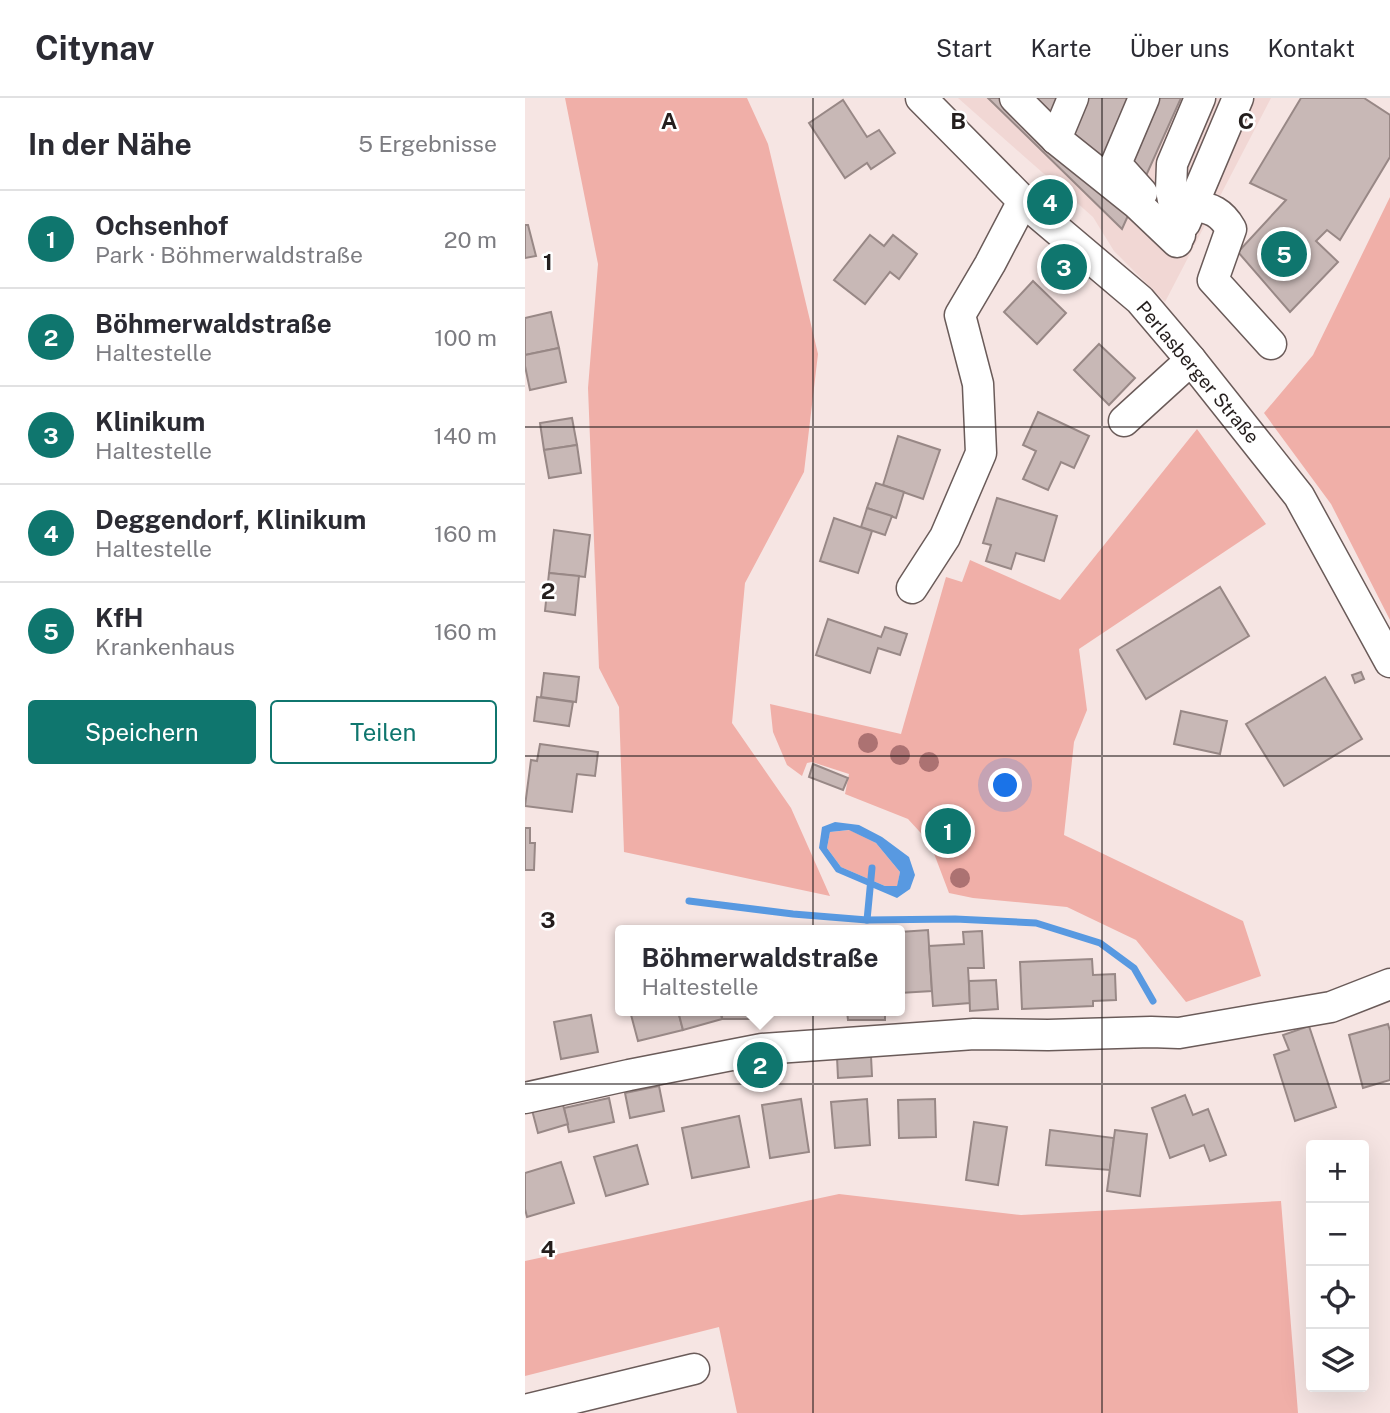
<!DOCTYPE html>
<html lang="de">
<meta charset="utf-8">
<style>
:root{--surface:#fff;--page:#f2f2f3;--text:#2b2b33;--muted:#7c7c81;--line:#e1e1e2;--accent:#0f766e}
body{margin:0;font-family:"Public Sans",sans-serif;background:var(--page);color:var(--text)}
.controls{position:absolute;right:21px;bottom:21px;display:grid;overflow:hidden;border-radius:7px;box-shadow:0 7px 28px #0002}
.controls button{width:63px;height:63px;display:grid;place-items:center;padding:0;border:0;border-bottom:2px solid var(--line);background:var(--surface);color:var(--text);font:35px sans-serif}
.you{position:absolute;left:481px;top:688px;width:24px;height:24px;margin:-18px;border:5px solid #fff;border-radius:50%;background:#1a73e8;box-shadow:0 0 0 10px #1a73e833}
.badge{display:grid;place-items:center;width:46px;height:46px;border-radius:50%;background:var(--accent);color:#fff;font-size:23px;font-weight:700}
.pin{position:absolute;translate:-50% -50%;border:4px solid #fff;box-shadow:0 2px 7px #0006}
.popup{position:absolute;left:90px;top:827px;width:290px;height:91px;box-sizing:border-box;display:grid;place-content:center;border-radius:7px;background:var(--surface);filter:drop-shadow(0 2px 5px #0005);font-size:23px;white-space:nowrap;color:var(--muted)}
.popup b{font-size:26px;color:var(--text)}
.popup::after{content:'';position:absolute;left:50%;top:100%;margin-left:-14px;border:14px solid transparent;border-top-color:var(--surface)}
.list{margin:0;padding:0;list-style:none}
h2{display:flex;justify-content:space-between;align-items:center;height:91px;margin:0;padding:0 28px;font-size:30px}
h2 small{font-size:23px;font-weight:400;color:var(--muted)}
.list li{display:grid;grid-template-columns:46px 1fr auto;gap:21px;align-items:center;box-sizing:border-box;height:98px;padding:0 28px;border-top:2px solid var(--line)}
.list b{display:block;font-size:26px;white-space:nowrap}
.list p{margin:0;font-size:23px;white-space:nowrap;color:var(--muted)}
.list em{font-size:23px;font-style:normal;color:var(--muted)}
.actions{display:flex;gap:14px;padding:21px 28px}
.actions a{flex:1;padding:16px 0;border:2px solid var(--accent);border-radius:7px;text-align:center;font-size:24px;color:var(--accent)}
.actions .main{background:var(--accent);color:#fff}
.icon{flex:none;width:38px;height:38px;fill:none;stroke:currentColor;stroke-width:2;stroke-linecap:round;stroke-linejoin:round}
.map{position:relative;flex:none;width:865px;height:1315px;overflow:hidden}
header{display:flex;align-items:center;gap:42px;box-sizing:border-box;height:98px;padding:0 35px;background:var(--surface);border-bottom:2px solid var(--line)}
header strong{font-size:33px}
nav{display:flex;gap:38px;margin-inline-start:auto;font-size:24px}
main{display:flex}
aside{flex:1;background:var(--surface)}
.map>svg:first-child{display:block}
</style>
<header>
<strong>Citynav</strong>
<nav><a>Start</a><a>Karte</a><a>Über uns</a><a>Kontakt</a></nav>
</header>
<main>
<aside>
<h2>In der Nähe<small>5 Ergebnisse</small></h2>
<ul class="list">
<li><span class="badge">1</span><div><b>Ochsenhof</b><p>Park · Böhmerwaldstraße</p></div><em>20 m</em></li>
<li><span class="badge">2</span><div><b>Böhmerwaldstraße</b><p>Haltestelle</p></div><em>100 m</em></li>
<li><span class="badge">3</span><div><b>Klinikum</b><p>Haltestelle</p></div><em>140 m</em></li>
<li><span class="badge">4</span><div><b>Deggendorf, Klinikum</b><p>Haltestelle</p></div><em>160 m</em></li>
<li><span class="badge">5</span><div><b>KfH</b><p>Krankenhaus</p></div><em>160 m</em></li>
</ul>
<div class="actions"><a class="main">Speichern</a><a>Teilen</a></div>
</aside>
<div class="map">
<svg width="865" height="1315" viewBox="0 0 865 1315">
<rect width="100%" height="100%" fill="#f6e5e3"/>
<polygon fill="#f1d7d4" points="433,0 746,0 640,204 589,153 568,119"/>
<g fill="#f0afa8">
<polygon points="40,0 222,0 243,46 293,256 279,374 220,485 207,625 266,710 305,798 99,754 94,609 74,570 63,290 73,166"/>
<polygon points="865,99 865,522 806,406 739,315 788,257"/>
<polygon points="672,331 741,426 554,551 562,612 549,644 539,737 718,823 736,878 661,904 611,842 542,809 448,800 424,795 405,745 383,721 320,696 324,676 287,664 282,665 277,678 262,667 248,634 245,606 376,636 421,479 437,484 445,462 535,502"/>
<polygon points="325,732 351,745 375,774 372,789 360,788 316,769 302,750 305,734"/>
<polygon points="314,1096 496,1117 756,1103 773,1315 212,1315 194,1229 0,1278 0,1163"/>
</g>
<path fill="#5899e1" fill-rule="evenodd" d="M310,724l24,3 23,12 27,20 6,18 -5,14 -13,9 -61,-26 -17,-24 3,-21zM324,732l27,13 24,29 -3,14h-12l-44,-19 -14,-19 3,-16z"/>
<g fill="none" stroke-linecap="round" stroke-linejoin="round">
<g stroke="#5899e1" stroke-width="7">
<polyline points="164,803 268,816 342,822 430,821 511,825 575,845 609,870 628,903"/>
<polyline points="342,822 347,770"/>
</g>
</g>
<g fill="#c8b8b6" stroke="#988886" stroke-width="2">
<polygon points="463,0 656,0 597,131"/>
<polygon points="776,0 839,0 865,17 865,59 815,142 802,132 791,143 813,164 765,214 713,154 761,102 725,85"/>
<polygon points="318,2 342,39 354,32 370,55 346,71 342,65 320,80 284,25"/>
<polygon points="0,127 3,127 11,158 0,160"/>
<polygon points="345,137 359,148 368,137 392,156 374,181 365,174 340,206 309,182"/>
<polygon points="508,183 541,215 512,246 479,214"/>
<polygon points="26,214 34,250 0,257 0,220"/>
<polygon points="574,246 610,280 584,307 549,272"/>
<polygon points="34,250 41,284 5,292 0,268 0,257"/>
<polygon points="513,314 564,338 549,370 536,364 523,392 498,381 511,353 498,347"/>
<polygon points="47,320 52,347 19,352 15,325"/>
<polygon points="373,338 415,352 398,401 358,387"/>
<polygon points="52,347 56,375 24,380 19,352"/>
<polygon points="351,385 379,394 371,420 342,410"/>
<polygon points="472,400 532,418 519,463 491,455 486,471 461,463 466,447 458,445"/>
<polygon points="342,410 367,418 360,437 336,429"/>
<polygon points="309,420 347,433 333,475 295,463"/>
<polygon points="29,432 65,437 60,479 24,475"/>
<polygon points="24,475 54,478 50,517 20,513"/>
<polygon points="695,489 724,538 621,601 592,552"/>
<polygon points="303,521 356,539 360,529 382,536 375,557 353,550 345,575 291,557"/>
<polygon points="836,574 839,581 830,585 827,577"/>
<polygon points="19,575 54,579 51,604 16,599"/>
<polygon points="800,579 837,641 759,688 721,626"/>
<polygon points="12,599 48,604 44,628 9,623"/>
<polygon points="656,613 702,623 695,656 649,646"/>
<polygon points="15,646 73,654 70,678 52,676 47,714 0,708 6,662 12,663"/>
<polygon points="288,666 323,680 318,692 284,679"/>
<polygon points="0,730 5,730 5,745 10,745 9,772 0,772"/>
<polygon points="403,832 407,893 375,895 375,834"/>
<polygon points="457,833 459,870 443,870 445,905 408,908 404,848 439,846 438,834"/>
<polygon points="567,861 568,877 590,876 591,902 568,903 568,908 497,911 495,864"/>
<polygon points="471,882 473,911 445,913 444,883"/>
<polygon points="105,913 153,913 158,932 113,943"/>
<polygon points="153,913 195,913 197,921 158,932"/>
<rect x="197" y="913" width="34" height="8"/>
<polygon points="322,913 360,913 360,922 323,922"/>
<polygon points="66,917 73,954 36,961 29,924"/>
<polygon points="863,926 865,933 865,982 838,990 824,937"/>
<polygon points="784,928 811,1009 770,1023 749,957 764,952 758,937"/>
<polygon points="346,958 347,978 313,980 312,959"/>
<polygon points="134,988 139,1013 105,1020 100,995"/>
<polygon points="660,997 668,1017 683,1011 701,1057 685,1063 679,1047 645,1060 627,1010"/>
<polygon points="84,1000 89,1024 44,1034 39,1010"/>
<polygon points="276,1001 284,1054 245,1060 237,1007"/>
<polygon points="342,1001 345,1047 310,1050 306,1004"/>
<polygon points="410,1001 411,1039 374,1040 373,1002"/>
<polygon points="37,1003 43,1026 13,1035 7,1012"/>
<polygon points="214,1018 224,1069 167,1080 157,1030"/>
<polygon points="449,1024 482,1029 473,1087 441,1082"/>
<polygon points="525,1032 589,1040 585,1072 521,1067"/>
<polygon points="590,1032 622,1036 615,1098 582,1093"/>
<polygon points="112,1047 123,1086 81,1098 69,1059"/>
<polygon points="36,1064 49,1105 2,1119 0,1111 0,1075"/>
</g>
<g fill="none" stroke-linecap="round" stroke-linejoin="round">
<defs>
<g id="minor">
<polyline points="396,0 498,103 615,202 666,262 774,398 865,564"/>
<polyline points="490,0 531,41 611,105 652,144"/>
<polyline points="531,41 548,0"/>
<polyline points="617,95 591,66 619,0"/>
<path d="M667,108c19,1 30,7 39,23l-18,51 58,64"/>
<polyline points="660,125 713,0"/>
<polyline points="655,137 646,92 647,66 675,0"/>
<polyline points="599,323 666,262"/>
<polyline points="387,490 420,439 456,355 453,286 435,217 465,166 498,103"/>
<polyline points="0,1000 104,977 237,951 449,936 523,937 626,934 654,935 806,909 865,886"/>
<polyline points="0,1312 169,1271"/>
</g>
</defs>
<use href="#minor" stroke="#6a5b59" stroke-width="33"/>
<use href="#minor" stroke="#fff" stroke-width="30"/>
</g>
<g fill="#ac7272">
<circle cx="343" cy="645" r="10"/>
<circle cx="375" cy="657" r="10"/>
<circle cx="404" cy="664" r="10"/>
<circle cx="435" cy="780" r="10"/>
</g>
<path fill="none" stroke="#241e1d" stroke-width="2" stroke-opacity="0.55" d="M288,0v1315M577,0v1315M0,329h865M0,658h865M0,986h865"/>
<g text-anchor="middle" stroke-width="5" stroke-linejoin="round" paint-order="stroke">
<g font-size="19" fill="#241e1d" stroke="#fff">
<text transform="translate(673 274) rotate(50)" y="7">Perlasberger Straße</text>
</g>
</g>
<g font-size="23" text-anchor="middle" font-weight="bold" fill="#241e1d" stroke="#fff" stroke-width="5" stroke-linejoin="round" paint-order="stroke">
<text x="144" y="31">A</text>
<text x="433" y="31">B</text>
<text x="721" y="31">C</text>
<text x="23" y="172">1</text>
<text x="23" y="501">2</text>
<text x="23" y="830">3</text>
<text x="23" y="1159">4</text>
</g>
</svg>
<div class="controls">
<button>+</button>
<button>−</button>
<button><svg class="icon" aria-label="locate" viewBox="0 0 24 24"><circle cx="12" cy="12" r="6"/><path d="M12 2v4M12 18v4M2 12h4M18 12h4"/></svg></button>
<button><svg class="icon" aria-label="layers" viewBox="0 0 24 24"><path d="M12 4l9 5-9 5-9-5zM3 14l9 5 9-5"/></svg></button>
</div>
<div class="you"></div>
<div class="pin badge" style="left:423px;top:733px">1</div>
<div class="pin badge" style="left:235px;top:967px">2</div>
<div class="popup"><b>Böhmerwaldstraße</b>Haltestelle</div>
<div class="pin badge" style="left:539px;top:169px">3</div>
<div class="pin badge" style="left:525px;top:104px">4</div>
<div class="pin badge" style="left:759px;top:156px">5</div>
</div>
</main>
